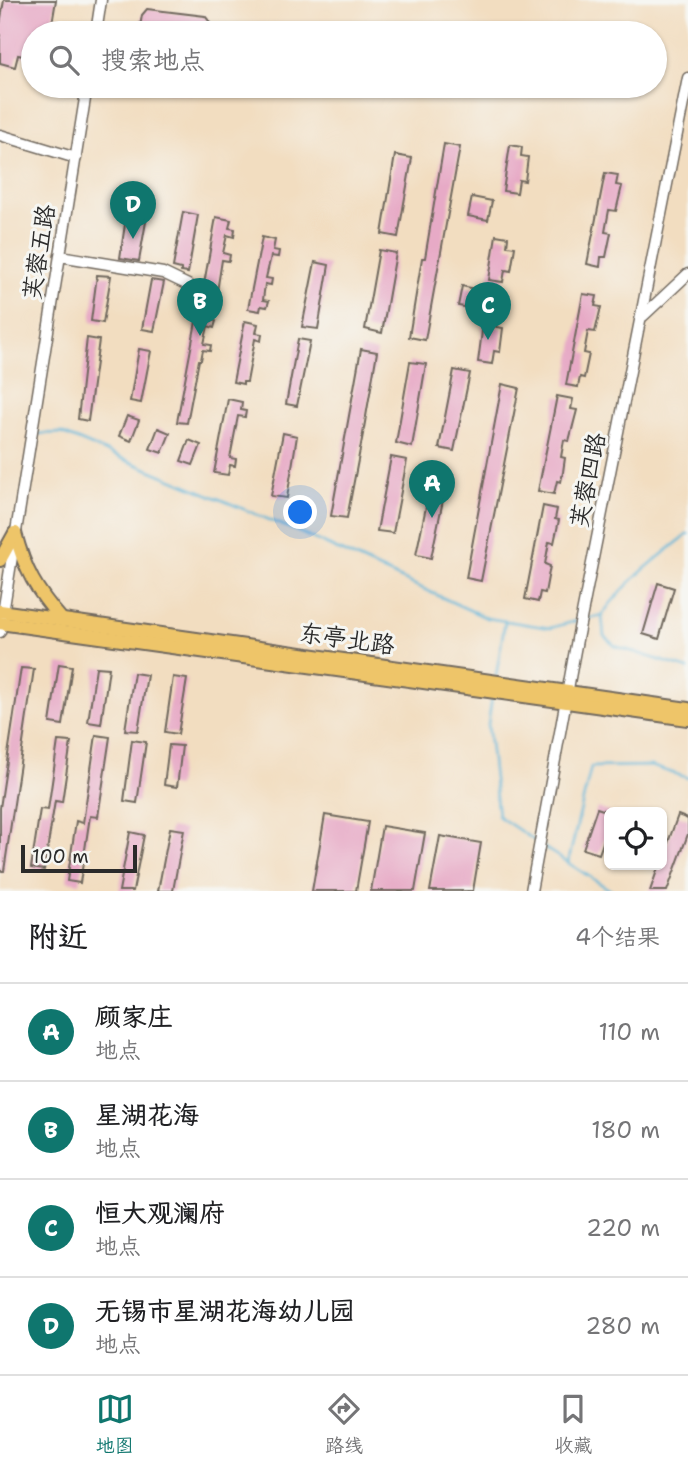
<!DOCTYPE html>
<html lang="zh">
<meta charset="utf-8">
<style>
:root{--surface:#fff;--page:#f6f6f6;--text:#202124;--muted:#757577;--line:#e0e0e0;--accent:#0f766e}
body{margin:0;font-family:"Shantell Sans","LXGW WenKai TC",sans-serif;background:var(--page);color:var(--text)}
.controls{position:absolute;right:21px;bottom:21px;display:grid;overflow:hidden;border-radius:10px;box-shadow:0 2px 5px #0004}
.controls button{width:63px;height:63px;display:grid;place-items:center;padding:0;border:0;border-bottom:2px solid var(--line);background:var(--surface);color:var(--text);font:35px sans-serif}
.scale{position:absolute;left:21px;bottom:18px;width:116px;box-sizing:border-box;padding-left:7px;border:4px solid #2b2b2b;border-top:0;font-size:19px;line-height:24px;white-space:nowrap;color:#2b2b2b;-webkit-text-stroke:5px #f6f6f2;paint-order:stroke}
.you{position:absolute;left:301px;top:513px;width:24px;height:24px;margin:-18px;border:5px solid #fff;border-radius:50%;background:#1a73e8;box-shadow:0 0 0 10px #1a73e833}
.badge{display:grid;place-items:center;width:46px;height:46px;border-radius:50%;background:var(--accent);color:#fff;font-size:23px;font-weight:700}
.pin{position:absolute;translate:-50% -58px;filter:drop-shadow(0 2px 4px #0008)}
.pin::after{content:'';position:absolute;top:37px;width:24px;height:21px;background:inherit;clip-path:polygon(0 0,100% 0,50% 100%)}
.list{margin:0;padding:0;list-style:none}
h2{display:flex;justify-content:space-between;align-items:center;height:91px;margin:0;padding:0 28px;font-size:30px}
h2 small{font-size:23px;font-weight:400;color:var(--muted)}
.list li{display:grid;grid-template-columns:46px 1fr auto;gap:21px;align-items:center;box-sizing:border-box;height:98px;padding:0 28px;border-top:2px solid var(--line)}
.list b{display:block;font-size:26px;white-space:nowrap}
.list p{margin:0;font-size:23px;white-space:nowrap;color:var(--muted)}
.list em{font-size:23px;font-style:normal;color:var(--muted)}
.icon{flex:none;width:38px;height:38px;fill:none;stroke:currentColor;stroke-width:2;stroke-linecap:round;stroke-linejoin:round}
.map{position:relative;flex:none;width:688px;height:891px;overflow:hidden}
.search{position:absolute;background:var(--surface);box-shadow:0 2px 5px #0004;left:21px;right:21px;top:21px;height:77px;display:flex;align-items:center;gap:18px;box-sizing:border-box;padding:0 24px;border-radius:38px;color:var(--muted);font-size:26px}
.sheet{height:483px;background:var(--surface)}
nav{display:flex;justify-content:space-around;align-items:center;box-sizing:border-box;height:98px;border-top:2px solid var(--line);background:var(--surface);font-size:19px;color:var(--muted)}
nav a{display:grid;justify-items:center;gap:4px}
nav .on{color:var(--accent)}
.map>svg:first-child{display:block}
</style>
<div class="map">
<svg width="688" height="891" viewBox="0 0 688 891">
<rect width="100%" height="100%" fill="#f6f6f2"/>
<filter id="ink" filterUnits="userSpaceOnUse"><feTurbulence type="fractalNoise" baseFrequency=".0143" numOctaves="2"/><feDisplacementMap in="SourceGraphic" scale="14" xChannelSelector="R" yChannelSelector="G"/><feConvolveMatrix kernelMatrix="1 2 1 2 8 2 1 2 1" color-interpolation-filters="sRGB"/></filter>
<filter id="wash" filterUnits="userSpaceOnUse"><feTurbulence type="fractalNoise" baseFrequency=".00686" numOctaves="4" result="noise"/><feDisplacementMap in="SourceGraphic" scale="28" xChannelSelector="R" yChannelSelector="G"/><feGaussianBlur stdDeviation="1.57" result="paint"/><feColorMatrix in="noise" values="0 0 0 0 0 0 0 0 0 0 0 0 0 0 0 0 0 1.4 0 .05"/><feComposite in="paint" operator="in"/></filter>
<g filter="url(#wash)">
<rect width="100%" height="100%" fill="#f2ddc0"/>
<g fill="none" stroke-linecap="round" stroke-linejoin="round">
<g stroke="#56b1d4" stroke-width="2.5">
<polyline points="35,434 61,433 301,533 487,618 550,628 576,621"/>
<path d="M602,615c22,-32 55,-57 86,-81"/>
<polyline points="583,620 602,615 604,636 615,646 688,669"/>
<polyline points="496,676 505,621"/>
<polyline points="492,697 488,724 498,816 538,843"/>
<polyline points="543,847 612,891"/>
<polyline points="568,863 591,767 651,766 688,778"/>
</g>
</g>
<g id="blocks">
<g fill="#e7aac6">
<polygon points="4,0 56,0 51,30 49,29 48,33 33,33 33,58 18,55 15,67 0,63 0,24"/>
<polygon points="147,9 205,16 210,22 208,33 139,33 142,15"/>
<polygon points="158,86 202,86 191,94 158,90"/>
<polygon points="444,144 460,147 425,340 409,337 422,258 425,258"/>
<polygon points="510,145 522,147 521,156 528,157 525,181 519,180 517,193 503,191"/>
<polygon points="395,155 412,158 398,237 382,234"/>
<polygon points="605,173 618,175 616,185 622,186 616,211 609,210 605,232 611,233 606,257 601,257 600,267 587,264"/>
<polygon points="472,197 492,201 488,220 468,216"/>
<polygon points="128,204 152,208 151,216 147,216 139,261 120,258"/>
<polygon points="183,212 198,215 188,273 181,272 181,269 173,267"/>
<polygon points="216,217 231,220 229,228 235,229 234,237 227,235 223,253 230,255 229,261 222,260 216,298 202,295"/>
<polygon points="496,235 508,237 507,246 515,247 511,271 505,270 503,282 489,280"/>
<polygon points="262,237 275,240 273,250 279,251 278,257 271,256 266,278 272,279 271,285 265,284 263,300 269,301 267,307 261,306 260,311 248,309"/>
<polygon points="379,250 396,253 382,333 365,329"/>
<polygon points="315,262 329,265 318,329 302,327"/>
<polygon points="97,275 111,276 103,323 91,321"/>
<polygon points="151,280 164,282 154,331 142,329"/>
<polygon points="462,286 475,289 471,308 458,306"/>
<polygon points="583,294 597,296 595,306 601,307 595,332 588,331 584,353 589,354 584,378 580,377 578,387 566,385"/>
<polygon points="198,311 210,313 209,320 216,321 214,328 208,326 204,344 211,345 210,351 203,350 201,360 199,360 187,423 177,422"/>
<polygon points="484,316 497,318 496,327 503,328 500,352 494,351 492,364 478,362"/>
<polygon points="245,321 258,324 256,333 262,334 261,341 255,339 247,382 243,382 243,384 233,382"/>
<polygon points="87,338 99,340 88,421 78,419"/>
<polygon points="298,339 310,341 297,406 286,404"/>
<polygon points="139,349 151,351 141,403 130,401"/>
<polygon points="361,349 377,352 363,434 347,518 331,516"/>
<polygon points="410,362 426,364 412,447 396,443"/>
<polygon points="454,370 470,373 454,451 439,448"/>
<polygon points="502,384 519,388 481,581 466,578"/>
<polygon points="557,396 573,399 571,409 577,410 569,441 564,440 561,457 565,458 563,472 561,482 557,481 554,494 538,491"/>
<polygon points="228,399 242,402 241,410 246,411 245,417 238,416 230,458 236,459 235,466 230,465 228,475 214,473"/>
<polygon points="127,416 139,420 131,441 119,436"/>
<polygon points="158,428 170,433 162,453 150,449"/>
<polygon points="283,433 297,436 287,498 271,496"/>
<polygon points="189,440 201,445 193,465 181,461"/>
<polygon points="391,457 407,460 393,533 377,531"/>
<polygon points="432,478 447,481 431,558 416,555"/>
<polygon points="543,506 557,509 555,519 559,520 554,543 549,542 545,564 550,566 545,593 540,592 538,602 525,599"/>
<polygon points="658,583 674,588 659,639 643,634"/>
<polygon points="59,664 72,666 63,725 50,723"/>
<polygon points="96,667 109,668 101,724 88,722"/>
<polygon points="21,668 34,669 4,871 0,871 0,808"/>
<polygon points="134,673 147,675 138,731 125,730"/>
<polygon points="173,677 187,679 178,734 165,732"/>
<polygon points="96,735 110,737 98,817 90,816 80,883 67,881 76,821 83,823"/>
<polygon points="132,740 146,742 137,803 124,801"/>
<polygon points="58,741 71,742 62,802 55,801 44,870 31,868 40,809 48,810"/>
<polygon points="169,745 182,746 177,787 164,785"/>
<polygon points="597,808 609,812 609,826 599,854 583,849"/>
<polygon points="325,815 368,822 356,891 312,891"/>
<polygon points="678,815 688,819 688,834 667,891 650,891 659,865 662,865 662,859"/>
<polygon points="382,826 425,833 415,891 371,891"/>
<polygon points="170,828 184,830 173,891 158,891"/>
<polygon points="130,832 144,835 133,891 119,891"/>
<polygon points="440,836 481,843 473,891 430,891"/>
</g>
</g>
</g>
<g filter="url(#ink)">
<use href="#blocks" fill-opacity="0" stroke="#71695f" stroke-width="2"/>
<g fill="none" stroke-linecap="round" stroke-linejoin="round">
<defs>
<g id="minor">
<polyline points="96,33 101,0"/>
<polyline points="0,135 76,158"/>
<polyline points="60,256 163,273 188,285"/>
<polyline points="643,316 688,274"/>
<polyline points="0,632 87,86"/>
<polyline points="531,891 578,634 688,78"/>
</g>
<g id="major">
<path d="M15,533c10,38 21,57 47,87"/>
<polyline points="0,560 15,533"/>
<polyline points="0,611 688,709"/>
<polyline points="0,623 688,719"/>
</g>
</defs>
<use href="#minor" stroke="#71695f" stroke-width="13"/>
<use href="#major" stroke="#71695f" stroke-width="16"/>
<use href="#minor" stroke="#fff" stroke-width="10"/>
<use href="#major" stroke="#eec569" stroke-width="12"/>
</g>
</g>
<g text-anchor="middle" stroke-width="6" stroke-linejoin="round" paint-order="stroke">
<g font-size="24" fill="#2b2b2b" stroke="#f6f6f2">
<text transform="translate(39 252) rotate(-81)" y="8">芙蓉五路</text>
<text transform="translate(588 480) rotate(-79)" y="8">芙蓉四路</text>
<text transform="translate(347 639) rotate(8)" y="8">东亭北路</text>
</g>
</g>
</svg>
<div class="controls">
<button><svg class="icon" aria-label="locate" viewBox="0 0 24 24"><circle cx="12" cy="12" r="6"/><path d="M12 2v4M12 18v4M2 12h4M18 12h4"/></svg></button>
</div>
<div class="scale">100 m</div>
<div class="you"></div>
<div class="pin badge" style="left:432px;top:518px">A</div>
<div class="pin badge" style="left:200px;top:336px">B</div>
<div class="pin badge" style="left:488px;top:340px">C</div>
<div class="pin badge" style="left:133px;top:239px">D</div>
<div class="search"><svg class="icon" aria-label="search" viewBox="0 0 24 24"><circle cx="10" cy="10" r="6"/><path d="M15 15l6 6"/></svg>搜索地点</div>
</div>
<section class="sheet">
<h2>附近<small>4个结果</small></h2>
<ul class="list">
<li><span class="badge">A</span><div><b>顾家庄</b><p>地点</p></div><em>110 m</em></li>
<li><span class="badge">B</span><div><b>星湖花海</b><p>地点</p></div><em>180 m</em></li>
<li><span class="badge">C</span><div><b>恒大观澜府</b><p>地点</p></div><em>220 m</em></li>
<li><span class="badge">D</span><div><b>无锡市星湖花海幼儿园</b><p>地点</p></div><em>280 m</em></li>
</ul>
</section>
<nav>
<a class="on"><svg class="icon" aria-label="map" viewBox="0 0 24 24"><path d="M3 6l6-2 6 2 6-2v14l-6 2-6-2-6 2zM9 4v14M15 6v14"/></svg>地图</a>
<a><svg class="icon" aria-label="directions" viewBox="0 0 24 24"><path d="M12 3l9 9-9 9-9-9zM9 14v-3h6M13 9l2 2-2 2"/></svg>路线</a>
<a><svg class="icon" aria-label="saved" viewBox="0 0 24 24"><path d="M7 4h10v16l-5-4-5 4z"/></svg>收藏</a>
</nav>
